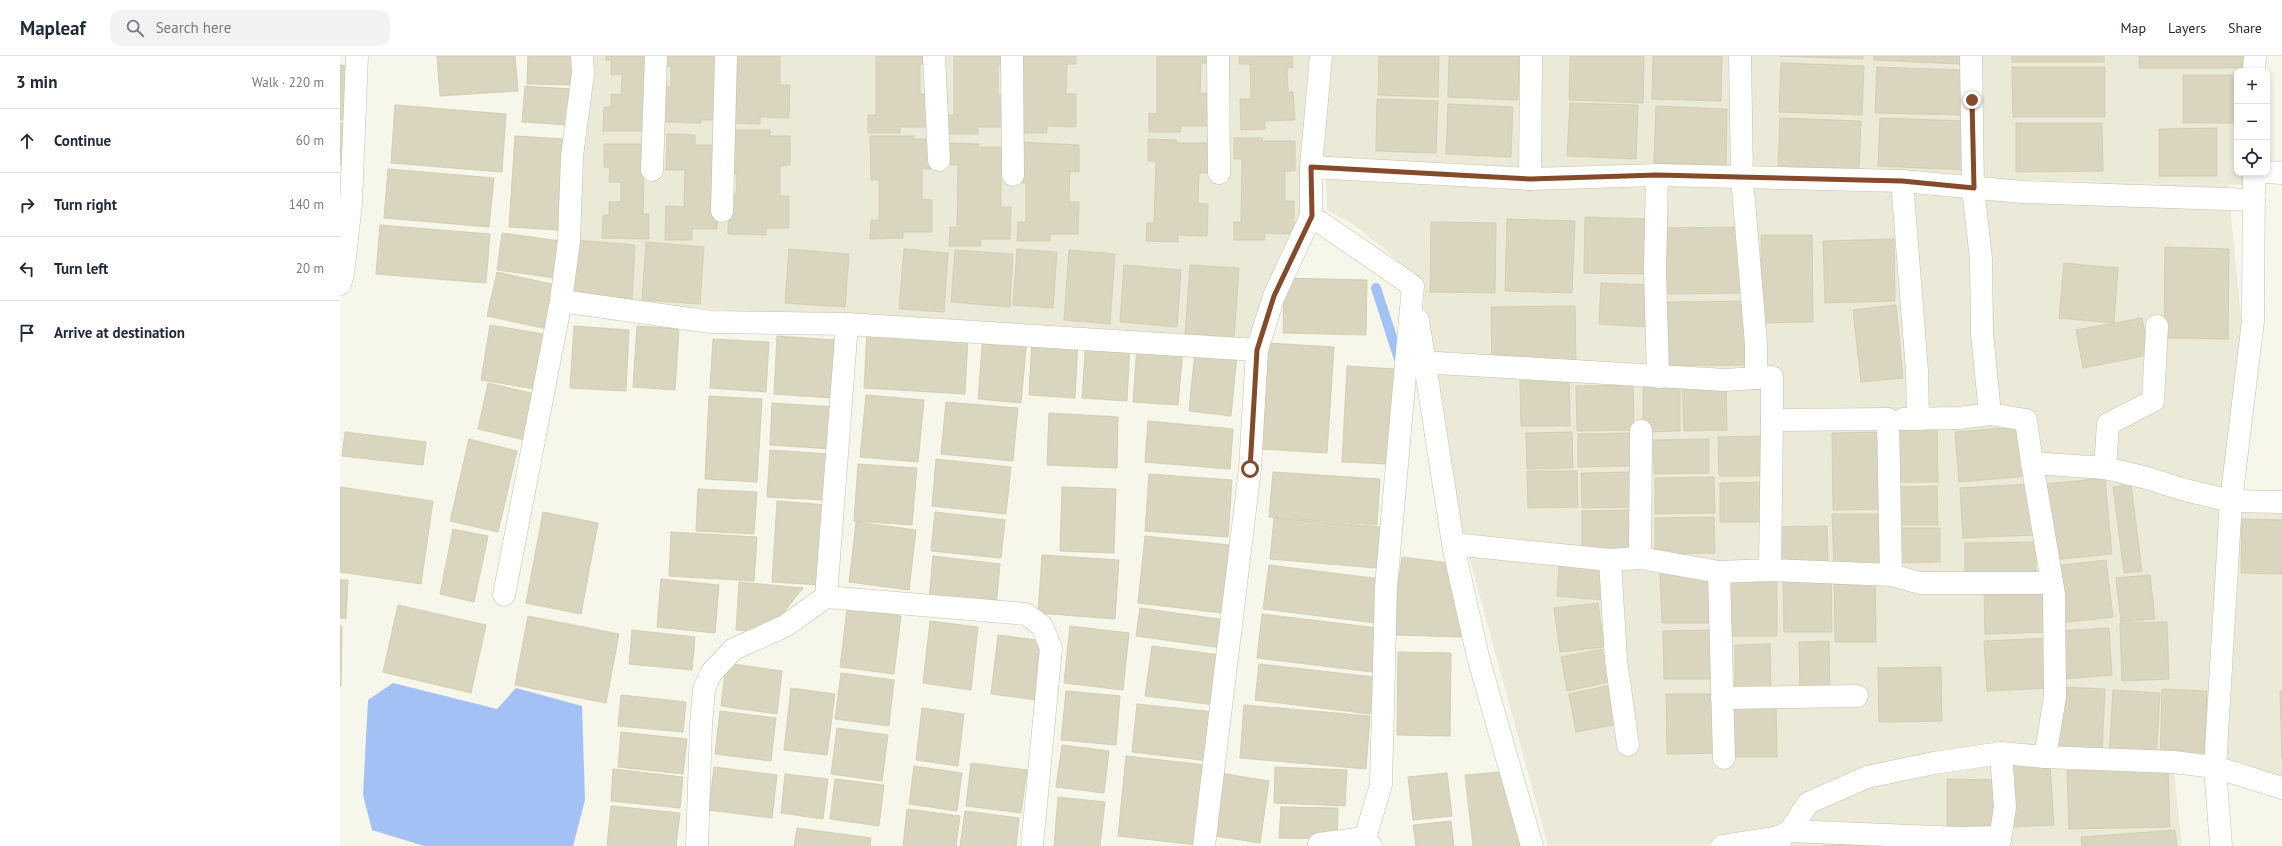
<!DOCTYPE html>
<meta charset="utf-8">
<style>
:root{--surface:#fff;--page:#f2f2f3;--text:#1f2937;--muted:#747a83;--line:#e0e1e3}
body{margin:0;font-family:"PT Sans",sans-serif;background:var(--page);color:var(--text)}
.controls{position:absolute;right:12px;top:12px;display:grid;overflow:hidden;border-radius:8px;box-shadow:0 2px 6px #0003}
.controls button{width:36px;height:36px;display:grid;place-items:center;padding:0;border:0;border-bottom:1px solid var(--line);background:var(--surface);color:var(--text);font:20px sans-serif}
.stop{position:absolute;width:12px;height:12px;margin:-9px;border:3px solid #844a2a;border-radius:50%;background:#fff}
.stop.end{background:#844a2a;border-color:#fff;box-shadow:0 1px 4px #0008}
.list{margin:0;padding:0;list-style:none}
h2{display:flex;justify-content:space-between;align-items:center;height:52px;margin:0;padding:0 16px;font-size:17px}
h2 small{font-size:13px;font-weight:400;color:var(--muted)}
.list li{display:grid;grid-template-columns:26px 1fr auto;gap:12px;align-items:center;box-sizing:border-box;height:64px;padding:0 16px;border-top:1px solid var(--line)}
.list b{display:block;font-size:15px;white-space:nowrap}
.list em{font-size:13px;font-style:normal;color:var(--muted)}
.icon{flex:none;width:22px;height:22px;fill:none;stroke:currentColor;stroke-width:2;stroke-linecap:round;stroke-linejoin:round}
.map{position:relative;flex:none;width:1942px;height:790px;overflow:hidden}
header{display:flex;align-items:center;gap:24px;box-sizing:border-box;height:56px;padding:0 20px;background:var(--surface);border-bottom:1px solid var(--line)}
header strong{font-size:19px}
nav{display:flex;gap:22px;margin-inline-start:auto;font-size:14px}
.search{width:280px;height:36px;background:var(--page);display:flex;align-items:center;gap:10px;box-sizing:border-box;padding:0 14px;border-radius:12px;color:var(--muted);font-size:15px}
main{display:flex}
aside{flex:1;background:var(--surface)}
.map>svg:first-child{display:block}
</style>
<header>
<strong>Mapleaf</strong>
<div class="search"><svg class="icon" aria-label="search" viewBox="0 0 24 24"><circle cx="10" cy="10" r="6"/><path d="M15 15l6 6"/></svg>Search here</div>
<nav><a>Map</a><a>Layers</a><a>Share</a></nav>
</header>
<main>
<aside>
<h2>3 min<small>Walk · 220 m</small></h2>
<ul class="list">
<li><svg class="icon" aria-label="ahead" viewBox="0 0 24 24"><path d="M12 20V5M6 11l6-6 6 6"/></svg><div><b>Continue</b></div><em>60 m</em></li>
<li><svg class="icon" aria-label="right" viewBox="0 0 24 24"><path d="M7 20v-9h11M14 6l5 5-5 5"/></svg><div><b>Turn right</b></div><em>140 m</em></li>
<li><svg class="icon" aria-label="left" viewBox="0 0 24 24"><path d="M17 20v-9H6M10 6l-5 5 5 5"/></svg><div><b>Turn left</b></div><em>20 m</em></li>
<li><svg class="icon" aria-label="arrive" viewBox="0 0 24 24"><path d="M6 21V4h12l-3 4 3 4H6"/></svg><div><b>Arrive at destination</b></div></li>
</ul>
</aside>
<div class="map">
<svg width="1942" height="790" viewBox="0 0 1942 790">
<rect width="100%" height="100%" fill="#f6f6eb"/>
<g fill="#ebe9d8">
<polygon points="247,0 971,0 966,163 908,290 225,243"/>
<polygon points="979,0 1906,0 1906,15 1897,15 1897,117 1903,117 1903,129 975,108"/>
<polygon points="985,110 1888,129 1902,272 1882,458 1873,611 1871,710 1833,708 1842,790 1423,790 1445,785 1470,752 1531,728 1660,707 1793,706 1727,699 1683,687 1542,710 1466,737 1432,780 1358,790 1208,790 1096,380 1083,273 1084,231 1048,196 1014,169 987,154"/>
<polygon points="1896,454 1942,454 1942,728 1884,706"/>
</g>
<polygon fill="#a4c1f6" points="53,627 157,653 176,632 242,650 245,744 233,790 84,790 32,774 23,739 28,644"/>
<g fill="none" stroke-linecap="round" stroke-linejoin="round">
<polyline stroke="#a4c1f6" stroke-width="10" points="1036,232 1060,306"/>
</g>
<g fill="#d9d5bf" stroke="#d4cfb1">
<polygon points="97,0 175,0 178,35 100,40"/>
<polygon points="188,0 235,0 235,29 187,28"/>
<polygon points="266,0 311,0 310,75 263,75 264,51 271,51 271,38 281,39 282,18 271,19 271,4 266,4"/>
<polygon points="323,0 380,0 381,64 360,64 361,67 323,66 323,31 331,31 331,10 323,10"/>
<polygon points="397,0 440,0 440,29 450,29 449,62 420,61 420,68 389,67 388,49 396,50"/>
<polygon points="536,0 590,0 590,8 580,8 580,38 589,39 589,71 560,71 560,77 528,77 528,59 536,59"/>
<polygon points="614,0 667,0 667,9 658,9 658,39 667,39 667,71 638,71 638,78 606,78 606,59 614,59"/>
<polygon points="675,0 736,0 736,8 727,8 726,38 736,38 736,71 707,70 707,77 675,77"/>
<polygon points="817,0 870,0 870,7 861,7 860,37 870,38 870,70 841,70 840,76 809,76 809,57 817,58"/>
<polygon points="899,0 952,0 953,11 947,12 948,36 953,36 955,64 925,65 925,73 901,74 900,43 911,43 910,8 899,8"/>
<polygon points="1039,0 1099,0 1098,41 1038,39"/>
<polygon points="1109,0 1179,0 1178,44 1108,41"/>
<polygon points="1230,0 1304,0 1303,47 1229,44"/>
<polygon points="1313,0 1382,0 1381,45 1312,43"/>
<polygon points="1439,0 1523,0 1523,3"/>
<polygon points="1534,0 1621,0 1620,8 1534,4"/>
<rect x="1672" y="0" width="92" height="6"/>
<rect x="1799" y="0" width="106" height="12"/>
<polygon points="1441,7 1524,10 1522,59 1439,56"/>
<polygon points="0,9 7,10 6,64 0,64"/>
<polygon points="1537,11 1623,14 1622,59 1535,57"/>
<polygon points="1672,11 1765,11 1765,61 1673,61"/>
<rect x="1843" y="19" width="54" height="48"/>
<polygon points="185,30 231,33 229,69 182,66"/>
<polygon points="1037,43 1098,45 1096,97 1036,95"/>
<polygon points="1230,47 1298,49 1296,103 1227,100"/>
<polygon points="1108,48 1173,51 1171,101 1106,98"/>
<polygon points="55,49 166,58 162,116 51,107"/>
<polygon points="1316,50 1387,53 1386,109 1314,107"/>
<polygon points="1440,62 1521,65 1519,113 1438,110"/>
<polygon points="1540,62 1627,65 1625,114 1538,110"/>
<polygon points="0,67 5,67 4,109 0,109"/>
<polygon points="1676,67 1762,67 1763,115 1676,116"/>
<polygon points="1877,72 1877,120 1819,120 1819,73"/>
<polygon points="389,74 430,74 430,80 450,80 450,109 440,110 440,140 449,140 449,172 426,172 426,179 388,178 389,139 396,139 397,118 389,117"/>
<polygon points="327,78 355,79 355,89 379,89 379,116 372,116 371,149 378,149 377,173 352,173 352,184 325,184 326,150 344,151 345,114 326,114"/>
<polygon points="175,80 224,83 218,174 169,171"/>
<polygon points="530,80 574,80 573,83 592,83 592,113 582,113 582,143 592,144 592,176 563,176 563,182 530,183 531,164 539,164 539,124 531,124"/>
<polygon points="894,82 923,82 922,85 955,85 955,115 945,115 945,145 954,145 954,178 925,177 925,184 894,184 894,166 901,166 902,103 894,103"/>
<polygon points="808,83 836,84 837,87 869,87 869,117 859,117 858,147 868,148 867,180 838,179 838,186 806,185 807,167 814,167 816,105 808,105"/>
<polygon points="678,86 739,89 739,116 730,115 729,146 739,146 738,178 710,178 710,185 677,185 678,166 686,166 686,127 678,127"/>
<polygon points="610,87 639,88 638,91 671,91 671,121 661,121 661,151 671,151 670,183 641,183 641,190 609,190 610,171 617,171 618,109 610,109"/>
<polygon points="264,88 311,88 304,110 303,158 309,158 309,183 262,182 263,159 269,159 269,146 281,146 281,126 269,126 270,112 264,111"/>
<polygon points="48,113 154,122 149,171 44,162"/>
<polygon points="1245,161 1307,163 1305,218 1244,217"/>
<polygon points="1167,163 1235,165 1232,237 1165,235"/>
<polygon points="1091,166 1156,167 1155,237 1090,236"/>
<polygon points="40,169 150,178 146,227 36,218"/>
<polygon points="1403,171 1404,237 1323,238 1322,172"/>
<polygon points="162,177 220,185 215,222 157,214"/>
<polygon points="1421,179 1472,179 1473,266 1422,267"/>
<polygon points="1554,183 1555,245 1485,247 1483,185"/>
<polygon points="237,184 295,189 292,244 234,239"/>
<polygon points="306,186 364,191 360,248 302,244"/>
<polygon points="1825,191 1889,193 1888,283 1824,282"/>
<polygon points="449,193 509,198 505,251 445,247"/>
<polygon points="564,193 608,197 604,256 559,253"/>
<polygon points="677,193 717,196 713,252 673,249"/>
<polygon points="615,194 673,198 670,251 611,246"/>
<polygon points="729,194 775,198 770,268 724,264"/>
<polygon points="1724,207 1778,212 1774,267 1719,262"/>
<polygon points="784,209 841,214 837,271 780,266"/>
<polygon points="850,209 899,212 894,283 845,279"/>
<polygon points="157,216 216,229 207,273 147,260"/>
<polygon points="944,222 1027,224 1026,279 943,277"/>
<polygon points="1261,227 1309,229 1308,271 1259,268"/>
<polygon points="1409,245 1410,309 1327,310 1326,246"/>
<polygon points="1556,249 1563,322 1521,326 1513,254"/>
<polygon points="1235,250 1236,308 1152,309 1151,251"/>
<polygon points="1802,262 1809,299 1743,312 1736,274"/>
<polygon points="150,269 204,278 194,333 141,324"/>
<polygon points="234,270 289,274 286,335 230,332"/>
<polygon points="297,270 339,273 335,334 293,331"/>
<polygon points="527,274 628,281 625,338 524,332"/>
<polygon points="643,278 687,282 681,347 638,343"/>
<polygon points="437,280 495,284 491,342 434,338"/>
<polygon points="692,281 738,284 735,342 689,339"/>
<polygon points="373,283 429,286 426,336 370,332"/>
<polygon points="746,284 790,287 787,345 742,342"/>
<polygon points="927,287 994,291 987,397 921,393"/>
<polygon points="797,289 843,293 838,349 793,346"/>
<polygon points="855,295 897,299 891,360 849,355"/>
<polygon points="1007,310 1055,313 1050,408 1002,406"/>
<polygon points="1180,325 1229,325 1230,370 1181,370"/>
<polygon points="1303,326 1340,326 1340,375 1303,376"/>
<polygon points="148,327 195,338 185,384 138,373"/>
<polygon points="1386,327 1387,374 1344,375 1342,328"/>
<polygon points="1293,329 1294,374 1237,375 1236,330"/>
<polygon points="526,339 584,344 578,406 520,401"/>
<polygon points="369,340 422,343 417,426 365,423"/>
<polygon points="606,346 678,352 673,405 601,398"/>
<polygon points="432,347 494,351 492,393 430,389"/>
<polygon points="709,357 778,361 777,412 707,409"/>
<polygon points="808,365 893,373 890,413 805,406"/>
<polygon points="1686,370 1690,420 1619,426 1615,376"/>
<polygon points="1597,372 1598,426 1558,426 1558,373"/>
<polygon points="5,376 86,386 83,409 2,400"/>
<polygon points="1232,376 1233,412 1187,413 1186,377"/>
<polygon points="1545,376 1546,453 1493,454 1492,377"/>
<polygon points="1296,377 1296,410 1238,411 1238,378"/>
<polygon points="1425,380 1426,420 1379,420 1378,381"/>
<polygon points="129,383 177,395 158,476 110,465"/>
<polygon points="1369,383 1369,417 1314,418 1313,384"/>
<polygon points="430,394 489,398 486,444 427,441"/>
<polygon points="596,403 671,411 666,458 592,450"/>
<polygon points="518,408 577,412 572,469 514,465"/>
<polygon points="1187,415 1237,415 1238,451 1188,452"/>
<polygon points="933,416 1040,423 1037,469 929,461"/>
<polygon points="1295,416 1295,451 1242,452 1241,417"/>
<polygon points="809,418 892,424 888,481 805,475"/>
<polygon points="1374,421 1375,457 1315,458 1315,422"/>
<polygon points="1765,422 1772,498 1711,504 1704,428"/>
<polygon points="1427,426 1428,466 1380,466 1380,427"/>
<polygon points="1691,428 1694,479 1623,482 1620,432"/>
<polygon points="1791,428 1802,515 1784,517 1773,431"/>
<polygon points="1597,430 1598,469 1556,469 1556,431"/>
<polygon points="0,431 93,445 81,528 0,516"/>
<polygon points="722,431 776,433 774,497 720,495"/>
<polygon points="358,433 417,436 414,478 356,475"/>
<polygon points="437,445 487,449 482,529 432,526"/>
<polygon points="1293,454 1294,494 1242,494 1242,455"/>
<polygon points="203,456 258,467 241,558 186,547"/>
<polygon points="595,456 665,464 661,502 591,495"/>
<polygon points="1492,458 1546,458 1546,511 1494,512"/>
<polygon points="1374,461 1375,497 1315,498 1315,462"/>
<polygon points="934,462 1040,471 1037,512 930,503"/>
<polygon points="1902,463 1942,464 1942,518 1901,517"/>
<polygon points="516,466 576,474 569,534 509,526"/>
<polygon points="1487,470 1488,512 1437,513 1436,471"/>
<polygon points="1556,472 1600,472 1600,506 1556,507"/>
<polygon points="113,473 148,480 134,546 100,538"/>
<polygon points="331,476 417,481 414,525 329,520"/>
<polygon points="805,480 889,489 882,557 798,547"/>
<polygon points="1696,486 1696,523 1625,524 1625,487"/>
<polygon points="702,499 779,504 775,563 698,557"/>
<polygon points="593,500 660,508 656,551 589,544"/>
<polygon points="1062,501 1110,507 1121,581 1056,579 1057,535"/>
<polygon points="1766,504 1773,561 1720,567 1714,510"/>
<polygon points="929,509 1041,523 1036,567 923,553"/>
<polygon points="1219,510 1266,513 1264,544 1217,540"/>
<rect x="1390" y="517" width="47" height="63"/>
<polygon points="1320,518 1371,518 1372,567 1322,567"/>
<polygon points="1810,519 1815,563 1781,566 1776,522"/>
<polygon points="1535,520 1536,586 1495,586 1494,521"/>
<polygon points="1491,521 1492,576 1444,576 1443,522"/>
<polygon points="321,523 379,529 375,577 317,571"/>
<polygon points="0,524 8,524 6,563 0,562"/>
<polygon points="399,526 463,532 428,576 396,574"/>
<polygon points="1709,531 1710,576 1645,578 1644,533"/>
<polygon points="1258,547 1264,591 1220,596 1214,552"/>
<polygon points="58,549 146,569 131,637 43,616"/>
<polygon points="800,552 886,564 882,592 796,580"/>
<polygon points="507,553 561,560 554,618 500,611"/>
<polygon points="922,558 1038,572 1032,616 917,602"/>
<polygon points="188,560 279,578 266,647 175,629"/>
<polygon points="590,565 638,571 631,634 583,627"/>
<polygon points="1827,566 1829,623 1782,625 1780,567"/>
<polygon points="0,570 2,570 1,630 0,630"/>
<polygon points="730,570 789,577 783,634 724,627"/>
<polygon points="1769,572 1772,619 1723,623 1719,575"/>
<polygon points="292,574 355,581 352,614 289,608"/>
<polygon points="1371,574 1372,623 1324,623 1323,575"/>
<polygon points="658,579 704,585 697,644 651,638"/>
<polygon points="1711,582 1713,632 1647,635 1644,585"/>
<polygon points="1489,585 1490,634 1460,634 1459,586"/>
<polygon points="1430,588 1431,634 1395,635 1395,589"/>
<polygon points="812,590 881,599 875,649 805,640"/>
<polygon points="1262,593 1269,626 1227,635 1221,601"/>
<polygon points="1058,596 1111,597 1110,680 1057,679"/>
<polygon points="386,607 442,615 437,658 381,650"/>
<polygon points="919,608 1034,621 1030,658 915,644"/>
<polygon points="1601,611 1602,665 1539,666 1538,612"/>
<polygon points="501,617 554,624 549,670 495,663"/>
<polygon points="1271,629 1278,668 1236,676 1229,638"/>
<polygon points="1722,631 1765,633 1762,697 1719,695"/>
<polygon points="451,632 495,638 487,699 444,694"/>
<polygon points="1822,633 1867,635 1864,706 1820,704"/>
<polygon points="1773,634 1820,637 1816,704 1769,701"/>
<polygon points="726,635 780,640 776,689 721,684"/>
<polygon points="1940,635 1942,635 1942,702"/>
<polygon points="1326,638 1376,638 1377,697 1327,698"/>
<polygon points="281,639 346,646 343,676 278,670"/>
<polygon points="797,648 874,656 869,705 792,696"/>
<polygon points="1392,648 1436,648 1437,701 1392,701"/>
<polygon points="904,649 1030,660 1026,713 900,702"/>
<polygon points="582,652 624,658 618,710 576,704"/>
<polygon points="380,655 436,662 431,705 375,698"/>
<polygon points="497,672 548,679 542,725 491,718"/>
<polygon points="281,676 347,683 343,718 278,711"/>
<polygon points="722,689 769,695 764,737 716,731"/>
<polygon points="786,700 866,709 857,789 778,780"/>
<polygon points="631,707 687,714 681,757 626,750"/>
<polygon points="1710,707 1714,769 1670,771 1666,710"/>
<polygon points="574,710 622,717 617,755 569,748"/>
<polygon points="374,711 437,719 432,762 369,754"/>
<polygon points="935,711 1007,714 1005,750 934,747"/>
<polygon points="1828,712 1830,771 1729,773 1727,715"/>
<polygon points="273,713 343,721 340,752 271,745"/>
<polygon points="1160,716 1183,790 1133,790 1125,719"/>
<polygon points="879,717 929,725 920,787 869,779"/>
<polygon points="1107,717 1112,760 1073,764 1068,721"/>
<polygon points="445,718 488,723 483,763 441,757"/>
<polygon points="495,723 544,729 539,770 490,763"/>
<polygon points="1607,723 1658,724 1658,774 1607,773"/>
<polygon points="718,741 765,746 760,790 714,790"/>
<polygon points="271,750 340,757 336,790 267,790"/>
<polygon points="941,751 998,752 997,783 939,782"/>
<polygon points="567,753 620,760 616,790 563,790"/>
<polygon points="625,755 679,762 676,790 620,790"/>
<polygon points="1111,765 1114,790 1076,790 1073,769"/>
<polygon points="457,772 531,782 530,790 454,790"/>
<polygon points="1835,774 1837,790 1742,790 1741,781"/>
<polygon points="1526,787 1526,790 1482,790"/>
</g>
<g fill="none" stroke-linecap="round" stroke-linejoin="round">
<defs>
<g id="minor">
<polyline points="594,0 599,104"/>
<polyline points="672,0 673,119"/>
<polyline points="878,0 879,117"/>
<polyline points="1400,0 1402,121 1416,288 1416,322"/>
<polyline points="1631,0 1633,132 1641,203 1642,278 1650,358"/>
<polyline points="1914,15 1915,0"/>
<polyline points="971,111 1190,123 1317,119 1562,125 1683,136 1914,144"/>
<polyline points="312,114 316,0"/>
<polyline points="1927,116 1942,117"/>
<polyline points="1317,119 1315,214 1318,321"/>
<polyline points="1190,123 1191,0"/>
<polyline points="1562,125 1577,315 1578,363"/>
<polyline points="382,155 386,0"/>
<polyline points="971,160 1073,230 1046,531 1041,729 1025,782 1031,790"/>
<polyline points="0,228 3,218 11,147 17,0"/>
<polyline points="221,245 371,266 507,268 917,294"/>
<polyline points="1078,264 1114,494 1138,601 1192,790"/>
<polyline points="1097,307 1385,324 1432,321 1432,364 1548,363 1551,519"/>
<polyline points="1563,363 1619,362 1650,358 1686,364 1692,407"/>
<polyline points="1765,412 1768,368 1813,345 1817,270"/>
<polyline points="1113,488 1270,504 1300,502 1379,516 1430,514 1551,519 1580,527 1712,527"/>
<polyline points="1300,502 1301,375"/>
<polyline points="1270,504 1276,604 1288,689"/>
<polyline points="1430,514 1432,364"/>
<polyline points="1379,516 1384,702"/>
<polyline points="164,539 221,245 229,185 232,100 243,17 242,0"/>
<polyline points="486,541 686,558 702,570 711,592 692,790"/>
<polyline points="1382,642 1517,640"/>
<polyline points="1705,701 1833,706 1875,711 1942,732"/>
<polyline points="1450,775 1620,782 1660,781"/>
<polyline points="1439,781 1450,775 1468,747 1527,721 1594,707 1661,697 1705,701 1715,641 1714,538 1692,407 1765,412 1807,422 1845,434 1891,445 1942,446"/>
<polyline points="357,790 361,669 364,633 371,617 394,593 445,570 486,541 507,268"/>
<polyline points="864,790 910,413 917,294 934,240 971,160 971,111 981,0"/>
<polyline points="979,790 979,788 1025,782"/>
<polyline points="1382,790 1439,781 1440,790"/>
<polyline points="1659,790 1665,751 1661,697"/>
<polyline points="1881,790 1875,711 1891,445 1913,265 1914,117"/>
</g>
</defs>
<use href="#minor" stroke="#c3c1ac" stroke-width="23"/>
<use href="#minor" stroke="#fff" stroke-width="22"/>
</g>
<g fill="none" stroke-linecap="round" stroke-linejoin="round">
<polyline stroke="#844a2a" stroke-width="5" points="910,413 917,294 934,240 972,160 971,111 1190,123 1317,119 1562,125 1634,132 1632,44"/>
</g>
</svg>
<div class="controls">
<button>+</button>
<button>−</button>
<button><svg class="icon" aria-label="locate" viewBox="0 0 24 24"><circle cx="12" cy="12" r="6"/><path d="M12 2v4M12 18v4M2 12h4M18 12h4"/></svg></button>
</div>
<div class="stop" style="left:910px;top:413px"></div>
<div class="stop end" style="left:1632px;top:44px"></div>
</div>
</main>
